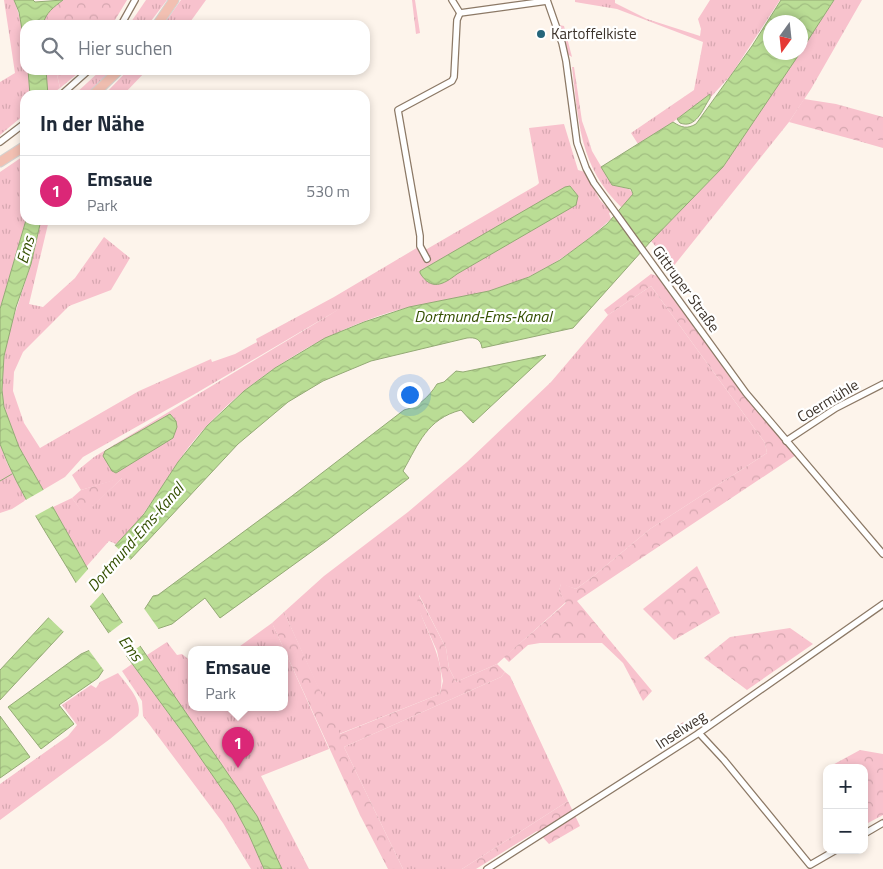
<!DOCTYPE html>
<html lang="de">
<meta charset="utf-8">
<style>
:root{--surface:#fff;--page:#f6f6f7;--text:#1f2937;--muted:#747a83;--line:#e0e1e3;--accent:#db2777}
body{margin:0;font-family:"Titillium Web",sans-serif;background:var(--page);color:var(--text)}
.controls{position:absolute;right:15px;bottom:15px;display:grid;overflow:hidden;border-radius:10px;box-shadow:0 2px 8px #0003}
.controls button{width:45px;height:45px;display:grid;place-items:center;padding:0;border:0;border-bottom:1px solid var(--line);background:var(--surface);color:var(--text);font:25px sans-serif}
.compass{position:absolute;left:763px;top:15px;width:45px;height:45px;border-radius:50%;background:var(--surface);box-shadow:0 2px 8px #0003;rotate:195deg}
.you{position:absolute;left:409px;top:394px;width:18px;height:18px;margin:-12px;border:4px solid #fff;border-radius:50%;background:#1a73e8;box-shadow:0 0 0 8px #1a73e833}
.badge{display:grid;place-items:center;width:32px;height:32px;border-radius:50%;background:var(--accent);color:#fff;font-size:16px;font-weight:700}
.pin{position:absolute;translate:-50% -41px;filter:drop-shadow(0 1px 2px #0008)}
.pin::after{content:'';position:absolute;top:26px;width:18px;height:15px;background:inherit;clip-path:polygon(0 0,100% 0,50% 100%)}
.popup{position:absolute;left:188px;top:646px;width:100px;height:65px;box-sizing:border-box;display:grid;place-content:center;border-radius:10px;background:var(--surface);filter:drop-shadow(0 1px 4px #0005);font-size:16px;white-space:nowrap;color:var(--muted)}
.popup b{font-size:19px;color:var(--text)}
.popup::after{content:'';position:absolute;left:50%;top:100%;margin-left:-10px;border:10px solid transparent;border-top-color:var(--surface)}
.list{margin:0;padding:0;list-style:none}
h2{display:flex;justify-content:space-between;align-items:center;height:65px;margin:0;padding:0 20px;font-size:21px}
h2 small{font-size:16px;font-weight:400;color:var(--muted)}
.list li{display:grid;grid-template-columns:32px 1fr auto;gap:15px;align-items:center;box-sizing:border-box;height:70px;padding:0 20px;border-top:1px solid var(--line)}
.list b{display:block;font-size:19px;white-space:nowrap}
.list p{margin:0;font-size:16px;white-space:nowrap;color:var(--muted)}
.list em{font-size:16px;font-style:normal;color:var(--muted)}
.icon{flex:none;width:28px;height:28px;fill:none;stroke:currentColor;stroke-width:2;stroke-linecap:round;stroke-linejoin:round}
.map{position:relative;flex:none;width:883px;height:869px;overflow:hidden}
.search{position:absolute;background:var(--surface);box-shadow:0 2px 8px #0003;left:20px;top:20px;width:350px;height:55px;display:flex;align-items:center;gap:12px;box-sizing:border-box;padding:0 18px;border-radius:15px;color:var(--muted);font-size:19px}
.panel{position:absolute;background:var(--surface);box-shadow:0 2px 8px #0003;left:20px;top:90px;width:350px;height:135px;border-radius:15px}
.map>svg:first-child{display:block}
</style>
<div class="map">
<svg width="883" height="869" viewBox="0 0 883 869">
<defs>
<pattern id="grass-tufts" width="24" height="20" patternUnits="userSpaceOnUse" patternTransform="scale(1.25)"><rect width="24" height="20" fill="#f8c2cd"/><path d="M3 7l-1-3M5 7V3M7 7l1-3M15 17l-1-3M17 17v-4M19 17l1-3" fill="none" stroke="#d6a7b0"/></pattern>
<pattern id="forest-crowns" width="20" height="18" patternUnits="userSpaceOnUse" patternTransform="scale(1.25)"><rect width="20" height="18" fill="#f8c2cd"/><path d="M2 6a3 3 0 1 1 6 0M12 15a3 3 0 1 1 6 0" fill="none" stroke="#d6a7b0"/></pattern>
<pattern id="water-waves" width="16" height="10" patternUnits="userSpaceOnUse" patternTransform="scale(1.25)"><rect width="16" height="10" fill="#badd95"/><path d="M0 5q4-4 8 0t8 0" fill="none" stroke="#a1be81"/></pattern>
</defs>
<rect width="100%" height="100%" fill="#fdf4eb"/>
<g fill="url(#grass-tufts)">
<path d="M4,0h10c9,23 11,46 11,70h3l2,25h-5v19l-25,21v-53l15,-9z"/>
<polygon points="146,0 167,0 148,25 129,25"/>
<polygon points="181,0 206,0 188,25 163,25"/>
<polygon points="412,0 415,0 420,33 416,34"/>
<polygon points="575,0 615,0 615,3 647,19 700,36 701,29 698,19 710,0 780,0 731,75 710,98 710,94 673,122 638,144 631,133 694,90 703,42 617,9 575,2"/>
<polygon points="834,0 862,0 811,89 789,122 672,268 670,263 651,241 723,167"/>
<path d="M572,67h2l8,54 6,17 4,13 20,34 17,4 4,4 -1,3 -10,12c-43,-42 -43,-85 -50,-141z"/>
<polygon points="46,70 56,70 60,88 51,95 48,95"/>
<polygon points="101,70 112,70 87,95 74,95"/>
<polygon points="128,70 147,70 123,95 104,95"/>
<path d="M564,124l14,46 7,2 15,28 11,12 -2,1 2,6c-28,26 -61,50 -97,64 -33,13 -69,16 -103,24 -29,6 -58,18 -85,31 -52,26 -102,64 -138,110 -15,20 -27,42 -42,62 -8,13 -19,23 -30,34l-7,-3 -23,26 -33,-60 19,-9 12,16 38,-36 -41,12 -9,-15 22,-18 247,-149 -148,87 -110,62 -18,20 -22,13 -24,-43 -15,-40 -2,-17 2,-34 5,-24 22,-68 10,-44h8l-20,84 14,3 32,-29 29,-41 26,21 -19,32 -42,16 -46,46 -9,20 -1,19 11,32 16,25 99,-57 72,-32 1,3 23,-8 22,-12 -1,-3 78,-42 86,-51 7,3 110,-64 2,-2 -10,-55z"/>
<polygon points="855,140 883,140 883,148"/>
<polygon points="25,155 26,220 0,309 0,172"/>
<path d="M651,286l114,157 2,10 -117,76 -59,49 -15,11 -15,-5 -2,7 7,11 -69,62 -41,18 -7,-14 -3,-20 -27,-53c-2,14 3,21 8,34 9,21 18,42 13,65l-101,40 -55,-122 40,-36 84,-64 59,-50 84,-80 57,-67z"/>
<polygon points="0,444 7,463 26,500 12,509 0,513"/>
<polygon points="272,623 284,649 236,649"/>
<polygon points="167,642 177,655 182,654 192,662 192,707 284,707 284,649 329,749 261,776 309,869 276,869 147,655"/>
<polygon points="132,664 186,737 233,805 249,835 264,869 251,869 223,823 143,716 142,701 122,671"/>
<polygon points="505,672 510,676 568,801 462,869 403,869 344,747 501,677"/>
<path d="M118,673c9,12 25,27 20,43l-28,23 -110,81v-36l68,-48 9,-11 -15,-20 29,-20 5,3 4,-6z"/>
</g>
<g fill="url(#forest-crowns)">
<path d="M63,0h64l-15,25h-69c2,-12 11,-18 20,-25z"/>
<polygon points="559,25 564,26 572,57 567,54"/>
<polygon points="56,70 82,70 60,88"/>
<polygon points="804,99 836,104 883,117 883,140 855,140 789,122"/>
<polygon points="651,274 657,276 742,394 796,455 577,601 652,691 643,701 623,663 602,643 540,643 528,645 509,662 504,657 566,603 559,591 561,583 576,589 591,578 650,529 767,453 765,443 651,286 608,315 604,310"/>
<polygon points="123,477 84,515 72,498 81,490"/>
<polygon points="697,566 720,613 674,640 643,609"/>
<polygon points="418,594 446,648 449,668 456,682 497,664 505,672 501,677 344,747 403,869 388,869 360,815 272,623 284,612 340,734 440,694 443,681 437,651 417,606"/>
<polygon points="790,628 813,644 747,690 704,658 730,637"/>
<polygon points="683,722 691,731 677,740 670,732"/>
<polygon points="860,750 883,754 883,815 868,823 864,819 864,768 827,768"/>
<polygon points="568,801 580,826 549,844 537,831 476,869 462,869"/>
</g>
<g fill="url(#water-waves)" stroke="#94aa75">
<path d="M14,0h19l2,2 28,-2c-9,7 -18,13 -20,25h-18v22l-6,-35z"/>
<path d="M781,0h53l-33,51 -1,-29h-30v30l30,1 -77,114 -72,74 -78,87 -91,20c-1,-9 -7,-11 -15,-10l-96,23 -48,20 -35,21 -50,42 -137,147 23,34 20,-15 9,-14 5,-1 134,-99 112,-86c14,-3 25,-13 33,-26l7,-2 12,-11 7,1 83,-17 -73,68 -12,-13c-34,9 -42,33 -58,61l6,7 -84,64 -105,76 -15,-20 -33,26 -15,5 -19,14 119,173 25,53h-18l-15,-34 -16,-30 -47,-68 -61,-83 -21,15 -6,9 -39,27 15,19 -33,25 -33,-42 73,-53 9,-4 20,-15 -21,-31 -89,96v-30l78,-84c-27,-47 -59,-91 -78,-142v-135l26,-89h15l-10,44 -15,43 -12,49 -2,34 2,17 15,40 71,126 54,-59 34,-52 29,-36 37,-35 31,-23 50,-30 39,-16 45,-15 80,-16 40,-14 31,-17 31,-23 16,-13 26,-30 -2,-5 -19,-4 -11,-18 72,-45c9,6 14,7 23,2l56,-78z"/>
<polygon points="28,70 46,70 48,95 30,95"/>
<path d="M710,94v4c-8,12 -14,31 -30,25l-3,-4z"/>
<path d="M570,186l8,10 -2,9 -119,69c-14,11 -26,17 -37,-1v-2l145,-84z"/>
<polygon points="170,414 176,421 177,427 173,438 116,473 112,471 103,456 105,451"/>
<polygon points="0,716 30,757 0,778"/>
</g>
<g fill="#fdf4eb">
<polygon points="45,489 55,505 33,517 24,501"/>
<polygon points="113,544 132,561 65,633 47,616 89,568 90,569"/>
<polygon points="143,607 160,631 105,672 88,649"/>
</g>
<g fill="none" stroke-linecap="round" stroke-linejoin="round">
<polyline stroke="#94aa75" stroke-width="1" points="0,481 12,474"/>
<defs>
<g id="minor">
<polyline points="452,0 460,13 547,1"/>
<polyline points="547,0 562,43 566,61 577,143 586,168 594,183 746,393 883,554"/>
<polyline points="121,25 135,0"/>
<polyline points="61,95 89,70"/>
<polyline points="0,142 25,123"/>
<polyline points="427,259 420,246 420,236 398,110 452,81 454,77 457,20 460,13"/>
<polyline points="786,441 836,408 883,384"/>
<polyline points="699,733 724,760 810,865 836,850"/>
<polyline points="864,834 883,823"/>
<polyline points="487,869 699,733 883,604"/>
</g>
<g id="highway">
<polyline points="157,25 174,0"/>
<polyline points="93,95 119,70"/>
<polyline points="0,162 25,146"/>
</g>
</defs>
<use href="#minor" stroke="#8c7966" stroke-width="8"/>
<use href="#highway" stroke="#d4d2d0" stroke-width="11"/>
<use href="#minor" stroke="#fff" stroke-width="5.5"/>
<use href="#highway" stroke="#f2c0b2" stroke-width="9"/>
</g>
<circle fill="#25657a" stroke="#fff" stroke-width="2" cx="541" cy="34" r="5"/>
<g text-anchor="middle" stroke-width="4.5" stroke-linejoin="round" paint-order="stroke">
<g font-size="15" fill="#3c332b" stroke="#fff" text-anchor="start">
<text x="551" y="39">Kartoffelkiste</text>
</g>
<g font-size="15" fill="#3c332b" stroke="#fff">
<text transform="translate(686 289) rotate(54)" y="5">Gittruper Straße</text>
<text transform="translate(828 401) rotate(-31)" y="5">Coermühle</text>
<text transform="translate(681 730) rotate(-33)" y="5">Inselweg</text>
</g>
<g font-size="16" font-style="italic" fill="#345000" stroke="#fff">
<text transform="translate(25 250) rotate(-74)" y="6">Ems</text>
<text x="483" y="322">Dortmund-Ems-Kanal</text>
<text transform="translate(135 537) rotate(-49)" y="6">Dortmund-Ems-Kanal</text>
<text transform="translate(131 648) rotate(53)" y="6">Ems</text>
</g>
</g>
</svg>
<div class="controls">
<button>+</button>
<button>−</button>
</div>
<svg class="compass" viewBox="-18 -18 36 36"><path d="M0-13l5 13h-10z" fill="#e53935"/><path d="M0 13l5-13h-10z" fill="#747a83"/></svg>
<div class="you"></div>
<div class="pin badge" style="left:238px;top:768px">1</div>
<div class="popup"><b>Emsaue</b>Park</div>
<div class="search"><svg class="icon" aria-label="search" viewBox="0 0 24 24"><circle cx="10" cy="10" r="6"/><path d="M15 15l6 6"/></svg>Hier suchen</div>
<section class="panel">
<h2>In der Nähe<small></small></h2>
<ul class="list">
<li><span class="badge">1</span><div><b>Emsaue</b><p>Park</p></div><em>530 m</em></li>
</ul>
</section>
</div>
